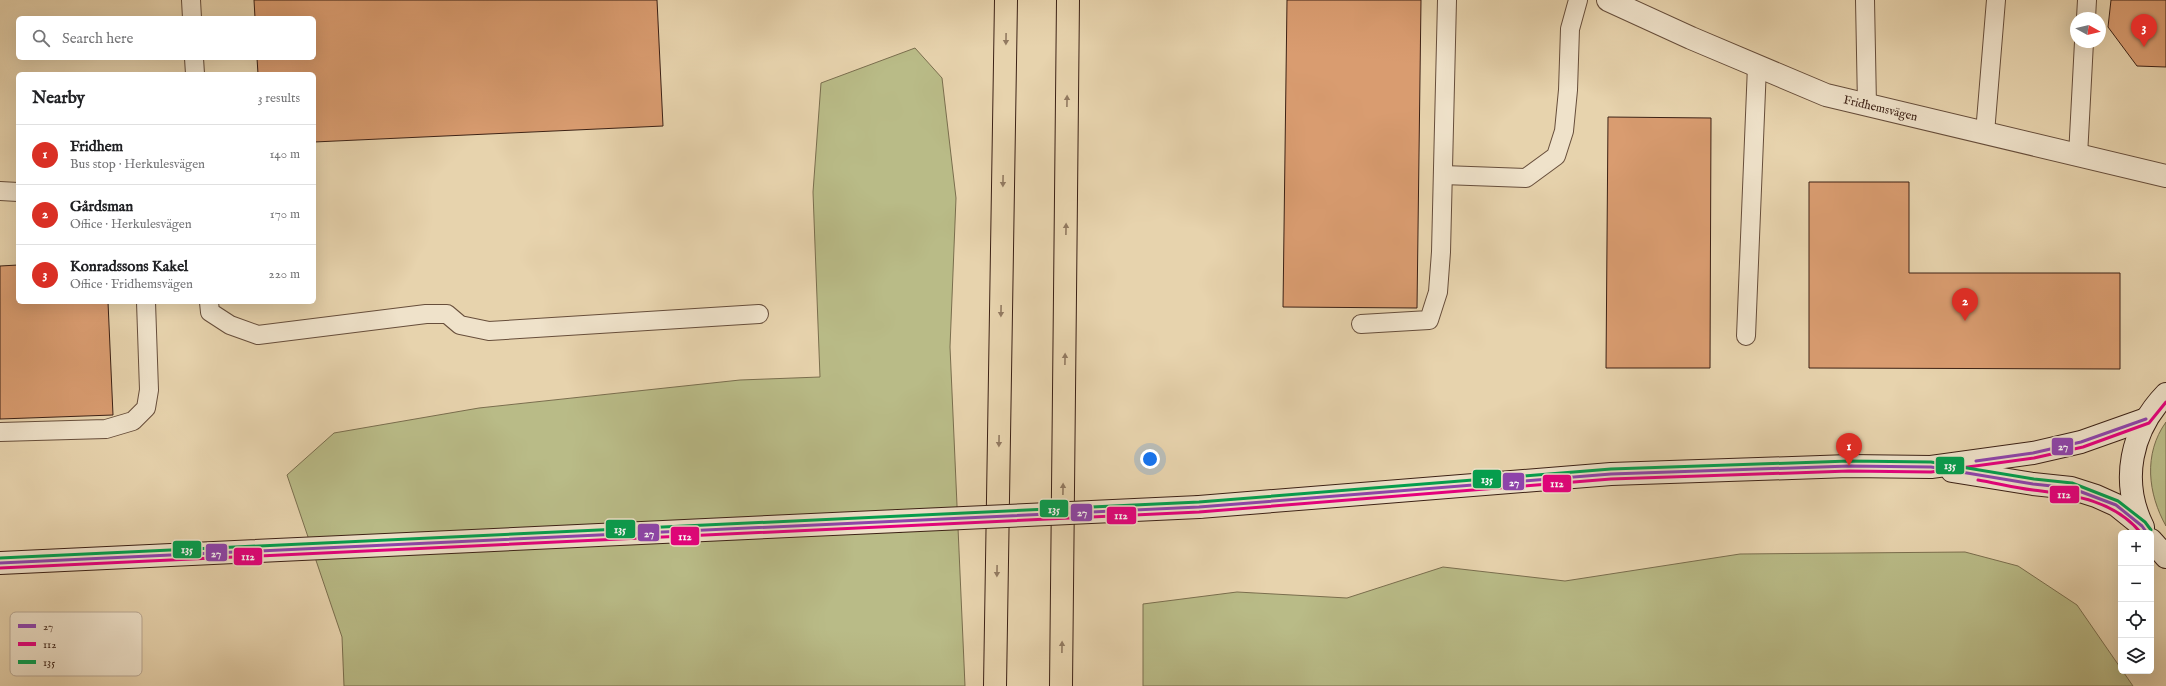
<!DOCTYPE html>
<meta charset="utf-8">
<style>
:root{--surface:#fff;--page:#f2f2f2;--text:#202124;--muted:#757577;--line:#e0e0e0;--accent:#d93025}
body{margin:0;font-family:"IM FELL English",serif;background:var(--page);color:var(--text)}
.controls{position:absolute;right:12px;bottom:12px;display:grid;overflow:hidden;border-radius:6px;box-shadow:0 4px 16px #0002}
.controls button{width:36px;height:36px;display:grid;place-items:center;padding:0;border:0;border-bottom:1px solid var(--line);background:var(--surface);color:var(--text);font:20px sans-serif}
.compass{position:absolute;left:2070px;top:12px;width:36px;height:36px;border-radius:50%;background:var(--surface);box-shadow:0 4px 16px #0002;rotate:98deg}
.you{position:absolute;left:1150px;top:459px;width:14px;height:14px;margin:-10px;border:3px solid #fff;border-radius:50%;background:#1a73e8;box-shadow:0 0 0 6px #1a73e833}
.badge{display:grid;place-items:center;width:26px;height:26px;border-radius:50%;background:var(--accent);color:#fff;font-size:13px;font-weight:700}
.pin{position:absolute;translate:-50% -33px;filter:drop-shadow(0 1px 2px #0008)}
.pin::after{content:'';position:absolute;top:21px;width:14px;height:12px;background:inherit;clip-path:polygon(0 0,100% 0,50% 100%)}
.list{margin:0;padding:0;list-style:none}
h2{display:flex;justify-content:space-between;align-items:center;height:52px;margin:0;padding:0 16px;font-size:17px}
h2 small{font-size:13px;font-weight:400;color:var(--muted)}
.list li{display:grid;grid-template-columns:26px 1fr auto;gap:12px;align-items:center;box-sizing:border-box;height:60px;padding:0 16px;border-top:1px solid var(--line)}
.list b{display:block;font-size:15px;white-space:nowrap}
.list p{margin:0;font-size:13px;white-space:nowrap;color:var(--muted)}
.list em{font-size:13px;font-style:normal;color:var(--muted)}
.icon{flex:none;width:22px;height:22px;fill:none;stroke:currentColor;stroke-width:2;stroke-linecap:round;stroke-linejoin:round}
.map{position:relative;flex:none;width:2166px;height:686px;overflow:hidden}
.search{position:absolute;background:var(--surface);box-shadow:0 4px 16px #0002;left:16px;top:16px;width:300px;height:44px;display:flex;align-items:center;gap:10px;box-sizing:border-box;padding:0 14px;border-radius:6px;color:var(--muted);font-size:15px}
.panel{position:absolute;background:var(--surface);box-shadow:0 4px 16px #0002;left:16px;top:72px;width:300px;height:232px;border-radius:6px}
.map>svg:first-child{display:block}
</style>
<div class="map">
<svg width="2166" height="686" viewBox="0 0 2166 686">
<rect width="100%" height="100%" fill="#e7d3ad"/>
<filter id="stains"><feTurbulence type="fractalNoise" baseFrequency=".005" numOctaves="4"/><feColorMatrix values="0 0 0 0 .2 0 0 0 0 .09 0 0 0 0 .02 0 0 0 .5 -.17"/></filter>
<radialGradient id="worn" r=".72"><stop offset=".6" stop-color="#630" stop-opacity="0"/><stop offset="1" stop-color="#630" stop-opacity=".3"/></radialGradient>
<g fill="#b9bb87" stroke="#7a6e4e">
<polygon points="915,48 942,78 956,198 950,347 965,686 344,686 342,637 287,475 334,433 479,408 740,380 820,377 813,192 821,83"/>
<path d="M2166,422v104c-18,-32 -23,-72 0,-104z"/>
<polygon points="1965,552 2018,566 2077,605 2133,686 1143,686 1143,604 1237,592 1347,598 1443,567 1565,581 1740,554"/>
</g>
<g fill="#d99c70" stroke="#3c2115">
<polygon points="254,0 657,0 663,126 314,142 314,74 258,74 257,58 314,58 314,18 255,18"/>
<polygon points="1287,0 1421,0 1417,308 1283,307"/>
<polygon points="2111,0 2166,0 2166,67 2137,66 2108,27"/>
<polygon points="1608,117 1711,118 1710,368 1606,368"/>
<polygon points="1809,182 1909,182 1909,273 2120,273 2120,369 1809,368"/>
<polygon points="18,265 18,302 108,302 113,415 0,419 0,266"/>
</g>
<g fill="none" stroke-linecap="round" stroke-linejoin="round">
<defs>
<g id="lane">
<polyline points="191,0 192,18"/>
<polyline points="1865,0 1867,105"/>
<polyline points="2086,18 2087,0"/>
<polyline points="194,58 195,74"/>
<polyline points="1985,133 1996,0"/>
<polyline points="2078,156 2084,42"/>
<polyline points="1443,175 1526,178 1556,156 1564,131 1568,90 1570,29 1578,0"/>
<polyline points="0,191 18,192"/>
<polyline points="209,302 210,312 230,325 258,335 426,314 447,314 460,325 489,331 759,314"/>
<polyline points="1361,324 1429,320 1438,292 1441,252 1447,0"/>
<polyline points="1746,336 1757,66"/>
<polyline points="0,432 106,429 133,421 146,408 149,390 146,302"/>
</g>
<g id="street">
<path id="s1" d="M1608,0l83,38 135,57 340,81"/>
</g>
<g id="secondary">
<polyline points="1952,471 2033,484 2071,488 2096,496 2116,505 2142,526"/>
<polyline points="1199,507 1611,474 1849,466 1931,467 2033,453 2081,442 2146,419"/>
<path d="M2143,527c-23,-46 -12,-97 23,-133"/>
<polyline points="2151,540 2166,557"/>
<polyline points="0,563 898,521"/>
</g>
<g id="highway">
<polyline points="995,686 1006,0"/>
<polyline points="1061,686 1068,0"/>
</g>
</defs>
<use href="#lane" stroke="#674e3b" stroke-width="20"/>
<use href="#street" stroke="#674e3b" stroke-width="24"/>
<use href="#secondary" stroke="#3c2115" stroke-width="24"/>
<use href="#highway" stroke="#3c2115" stroke-width="24"/>
<use href="#lane" stroke="#efe2ca" stroke-width="18"/>
<use href="#street" stroke="#efe2ca" stroke-width="22"/>
<use href="#secondary" stroke="#efe2ca" stroke-width="22"/>
<use href="#highway" stroke="#e7d3ad" stroke-width="22"/>
<defs>
<polyline id="secondary-bridge" points="898,521 1199,507"/>
</defs>
<use href="#secondary-bridge" stroke="#3c2115" stroke-width="24" stroke-linecap="butt"/>
<use href="#secondary-bridge" stroke="#efe2ca" stroke-width="22"/>
<defs>
<g id="bus-1">
<polyline points="1976,461 2033,453 2081,442 2146,419"/>
<polyline points="0,563 1199,507 1611,474 1849,466 1931,467 2033,484 2071,488 2116,505 2142,526 2147,533"/>
</g>
<g id="bus-2">
<path d="M1978,480c18,3 36,8 55,10 39,5 80,9 108,43"/>
<polyline points="0,568 1199,512 1611,479 1849,471 1931,472 2034,458 2083,447 2149,423 2166,402"/>
</g>
<polyline id="bus-3" points="0,558 1199,502 1611,469 1849,461 1931,462 2034,479 2072,483 2118,501 2145,522 2151,530"/>
</defs>
<use href="#bus-1" stroke="#efe2ca" stroke-width="6"/>
<use href="#bus-2" stroke="#efe2ca" stroke-width="6"/>
<use href="#bus-3" stroke="#efe2ca" stroke-width="6"/>
<use href="#bus-1" stroke="#8e44ad" stroke-width="3"/>
<use href="#bus-2" stroke="#e5007d" stroke-width="3"/>
<use href="#bus-3" stroke="#039f4e" stroke-width="3"/>
</g>
<defs><path id="oneway-solid" d="M-6-.8H1V-3.2L6.5 0L1 3.2V.8H-6Z"/></defs>
<g fill="#927a61">
<use href="#oneway-solid" transform="translate(1006 39) rotate(91)"/>
<use href="#oneway-solid" transform="translate(1067 101) rotate(-89)"/>
<use href="#oneway-solid" transform="translate(1003 181) rotate(91)"/>
<use href="#oneway-solid" transform="translate(1066 229) rotate(-89)"/>
<use href="#oneway-solid" transform="translate(1001 311) rotate(91)"/>
<use href="#oneway-solid" transform="translate(1065 359) rotate(-89)"/>
<use href="#oneway-solid" transform="translate(999 441) rotate(91)"/>
<use href="#oneway-solid" transform="translate(1063 489) rotate(-89)"/>
<use href="#oneway-solid" transform="translate(997 571) rotate(91)"/>
<use href="#oneway-solid" transform="translate(1062 647) rotate(-89)"/>
</g>
<g text-anchor="middle" stroke-width="4" stroke-linejoin="round" paint-order="stroke">
<g font-size="12" fill="#3c2115" stroke="#efe2ca">
<text dy="4" stroke="none"><textPath href="#s1" startOffset="294">Fridhemsvägen</textPath></text>
</g>
</g>
<rect x="10" y="612" width="132" height="64" rx="6" fill="#efe2ca" stroke="#b9a894" stroke-width="1"/>
<rect x="18" y="624" width="18" height="4" fill="#8e44ad"/>
<rect x="18" y="642" width="18" height="4" fill="#e5007d"/>
<rect x="18" y="660" width="18" height="4" fill="#039f4e"/>
<g font-size="11" fill="#3c2115">
<text x="43" y="630">27</text>
<text x="43" y="648">112</text>
<text x="43" y="666">135</text>
</g>
<g stroke="#efe2ca" stroke-width="1.5">
<rect x="2051" y="437" width="23" height="19" rx="4" fill="#8e44ad"/>
<rect x="1935" y="456" width="30" height="19" rx="4" fill="#039f4e"/>
<rect x="1472" y="469" width="30" height="20" rx="4" fill="#039f4e"/>
<rect x="1502" y="472" width="23" height="19" rx="4" fill="#8e44ad"/>
<rect x="1542" y="474" width="30" height="19" rx="4" fill="#e5007d"/>
<rect x="2049" y="485" width="31" height="19" rx="4" fill="#e5007d"/>
<rect x="1039" y="499" width="30" height="19" rx="4" fill="#039f4e"/>
<rect x="1070" y="503" width="23" height="19" rx="4" fill="#8e44ad"/>
<rect x="1106" y="506" width="31" height="19" rx="4" fill="#e5007d"/>
<rect x="605" y="519" width="31" height="20" rx="4" fill="#039f4e"/>
<rect x="637" y="523" width="23" height="19" rx="4" fill="#8e44ad"/>
<rect x="670" y="526" width="30" height="20" rx="4" fill="#e5007d"/>
<rect x="172" y="540" width="30" height="19" rx="4" fill="#039f4e"/>
<rect x="205" y="543" width="23" height="19" rx="4" fill="#8e44ad"/>
<rect x="233" y="547" width="30" height="19" rx="4" fill="#e5007d"/>
</g>
<g font-size="11" text-anchor="middle" font-weight="bold" fill="#fff">
<text x="2063" y="450">27</text>
<text x="1950" y="469">135</text>
<text x="1487" y="483">135</text>
<text x="1514" y="486">27</text>
<text x="1557" y="487">112</text>
<text x="2064" y="498">112</text>
<text x="1054" y="513">135</text>
<text x="1082" y="516">27</text>
<text x="1121" y="519">112</text>
<text x="620" y="533">135</text>
<text x="649" y="537">27</text>
<text x="685" y="540">112</text>
<text x="187" y="553">135</text>
<text x="216" y="557">27</text>
<text x="248" y="560">112</text>
</g>
<rect width="100%" height="100%" filter="url(#stains)"/>
<rect width="100%" height="100%" fill="url(#worn)"/>
</svg>
<div class="controls">
<button>+</button>
<button>−</button>
<button><svg class="icon" aria-label="locate" viewBox="0 0 24 24"><circle cx="12" cy="12" r="6"/><path d="M12 2v4M12 18v4M2 12h4M18 12h4"/></svg></button>
<button><svg class="icon" aria-label="layers" viewBox="0 0 24 24"><path d="M12 4l9 5-9 5-9-5zM3 14l9 5 9-5"/></svg></button>
</div>
<svg class="compass" viewBox="-18 -18 36 36"><path d="M0-13l5 13h-10z" fill="#e53935"/><path d="M0 13l5-13h-10z" fill="#757577"/></svg>
<div class="you"></div>
<div class="pin badge" style="left:1849px;top:466px">1</div>
<div class="pin badge" style="left:1965px;top:321px">2</div>
<div class="pin badge" style="left:2144px;top:47px">3</div>
<div class="search"><svg class="icon" aria-label="search" viewBox="0 0 24 24"><circle cx="10" cy="10" r="6"/><path d="M15 15l6 6"/></svg>Search here</div>
<section class="panel">
<h2>Nearby<small>3 results</small></h2>
<ul class="list">
<li><span class="badge">1</span><div><b>Fridhem</b><p>Bus stop · Herkulesvägen</p></div><em>140 m</em></li>
<li><span class="badge">2</span><div><b>Gårdsman</b><p>Office · Herkulesvägen</p></div><em>170 m</em></li>
<li><span class="badge">3</span><div><b>Konradssons Kakel</b><p>Office · Fridhemsvägen</p></div><em>220 m</em></li>
</ul>
</section>
</div>
